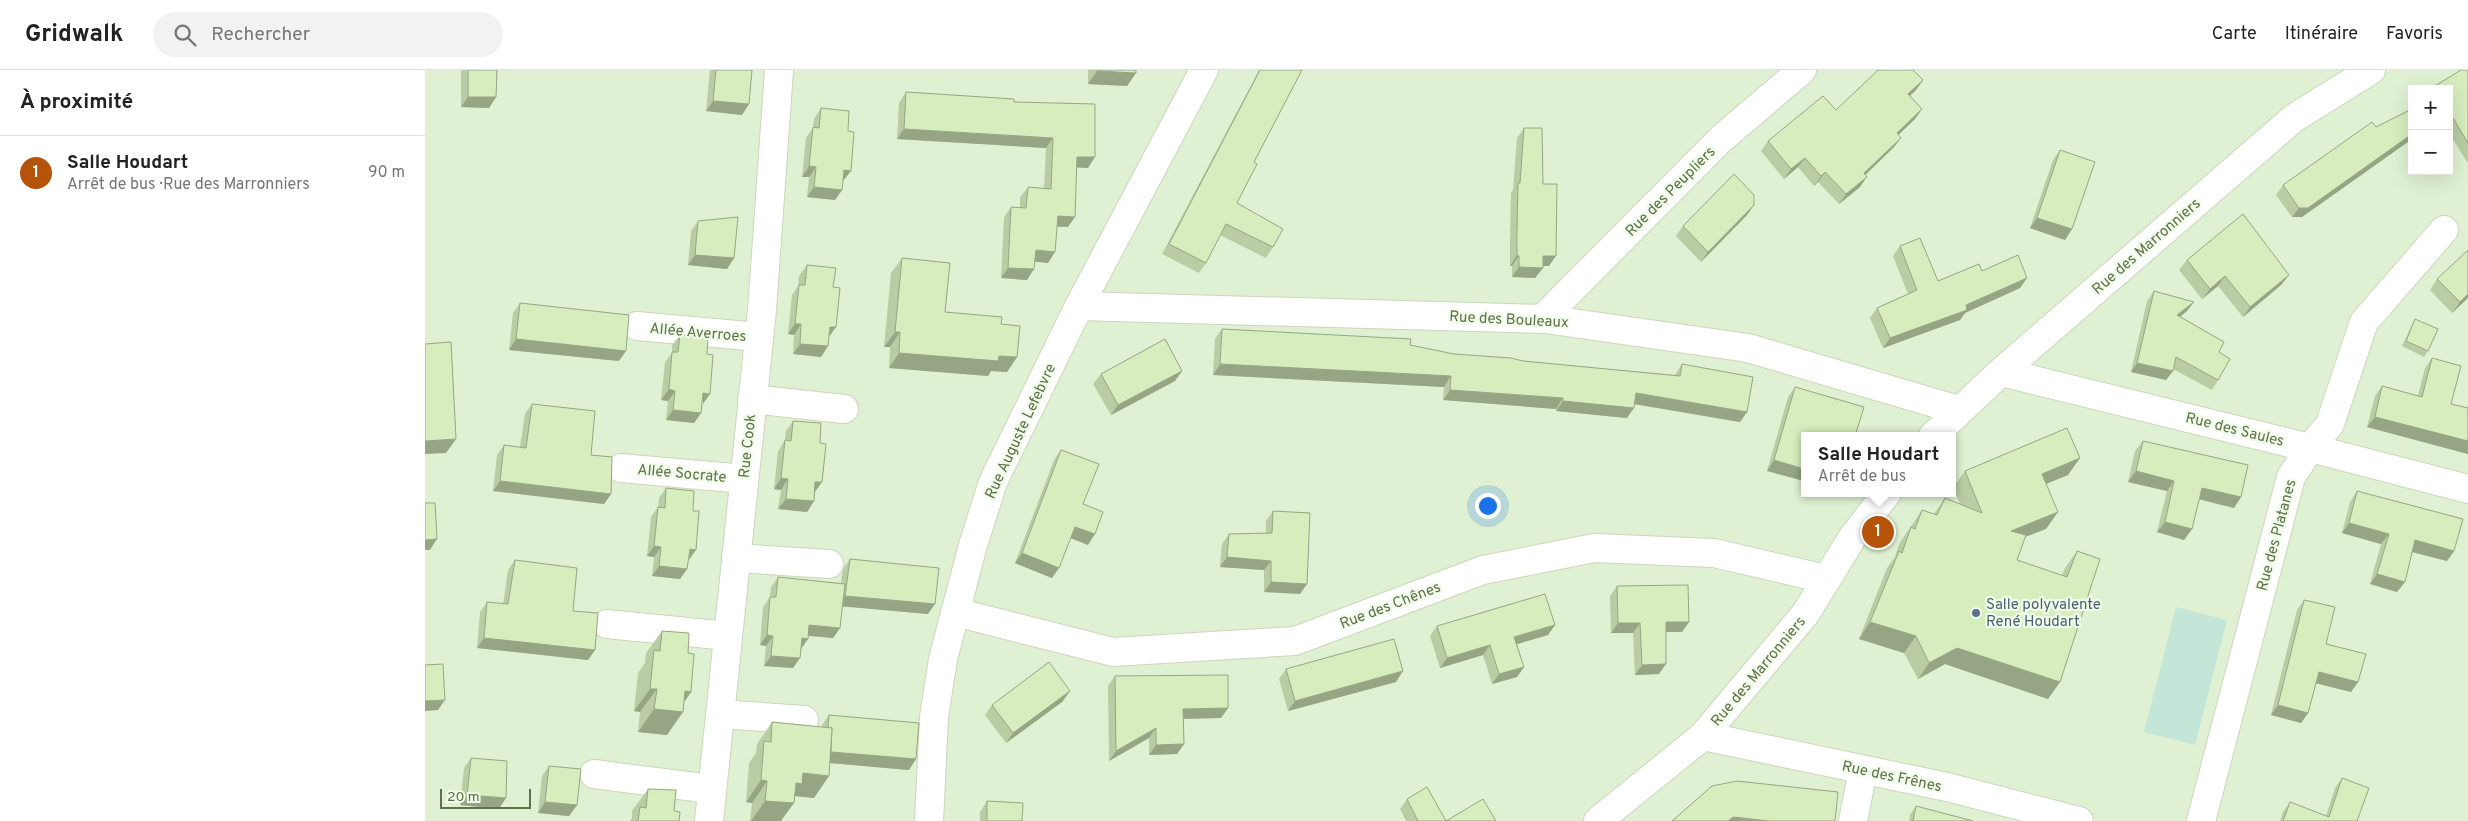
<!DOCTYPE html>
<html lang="fr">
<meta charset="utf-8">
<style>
:root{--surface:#fff;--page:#f2f2f2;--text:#222;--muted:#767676;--line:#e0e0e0;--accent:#b45309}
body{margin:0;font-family:Overpass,sans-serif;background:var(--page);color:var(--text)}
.controls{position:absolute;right:15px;top:15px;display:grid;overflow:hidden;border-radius:0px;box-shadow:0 5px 20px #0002}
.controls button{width:45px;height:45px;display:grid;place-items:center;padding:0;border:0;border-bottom:1px solid var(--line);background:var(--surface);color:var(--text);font:25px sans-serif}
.scale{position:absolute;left:15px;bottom:12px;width:91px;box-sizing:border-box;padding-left:5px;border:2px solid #616f4c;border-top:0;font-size:14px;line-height:18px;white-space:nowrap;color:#616f4c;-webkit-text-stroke:4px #f0fde9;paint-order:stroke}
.you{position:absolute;left:1062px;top:435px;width:18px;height:18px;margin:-12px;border:4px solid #fff;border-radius:50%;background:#1a73e8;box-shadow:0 0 0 8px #1a73e833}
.badge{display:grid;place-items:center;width:32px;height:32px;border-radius:50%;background:var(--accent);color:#fff;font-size:16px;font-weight:700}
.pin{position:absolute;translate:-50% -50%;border:2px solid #fff;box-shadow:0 1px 5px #0006}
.popup{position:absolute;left:1376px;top:362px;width:155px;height:65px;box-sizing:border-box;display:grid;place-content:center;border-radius:0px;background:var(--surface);filter:drop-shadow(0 1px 4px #0005);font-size:16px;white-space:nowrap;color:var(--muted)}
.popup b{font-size:19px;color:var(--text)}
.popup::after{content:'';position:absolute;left:50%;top:100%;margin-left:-10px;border:10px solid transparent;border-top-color:var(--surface)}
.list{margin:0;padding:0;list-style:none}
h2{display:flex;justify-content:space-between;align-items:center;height:65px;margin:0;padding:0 20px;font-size:21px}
h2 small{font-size:16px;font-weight:400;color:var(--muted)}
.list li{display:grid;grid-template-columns:32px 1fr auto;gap:15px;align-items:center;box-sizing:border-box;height:75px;padding:0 20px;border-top:1px solid var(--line)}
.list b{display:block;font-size:19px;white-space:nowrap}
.list p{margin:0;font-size:16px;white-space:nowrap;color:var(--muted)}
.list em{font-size:16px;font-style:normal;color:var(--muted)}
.icon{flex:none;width:28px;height:28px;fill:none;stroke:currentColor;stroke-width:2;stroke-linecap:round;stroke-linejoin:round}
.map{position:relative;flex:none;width:2043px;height:751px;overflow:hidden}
header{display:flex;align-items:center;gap:30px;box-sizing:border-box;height:70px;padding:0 25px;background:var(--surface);border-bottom:1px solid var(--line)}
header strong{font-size:24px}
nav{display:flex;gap:28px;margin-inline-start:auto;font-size:18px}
.search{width:350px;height:45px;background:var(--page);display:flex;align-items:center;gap:12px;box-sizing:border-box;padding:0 18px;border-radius:28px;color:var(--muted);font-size:19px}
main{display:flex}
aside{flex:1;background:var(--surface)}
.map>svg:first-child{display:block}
</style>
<header>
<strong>Gridwalk</strong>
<div class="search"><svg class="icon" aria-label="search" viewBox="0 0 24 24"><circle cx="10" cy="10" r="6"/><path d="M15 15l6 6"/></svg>Rechercher</div>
<nav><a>Carte</a><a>Itinéraire</a><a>Favoris</a></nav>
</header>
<main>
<aside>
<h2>À proximité<small></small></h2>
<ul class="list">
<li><span class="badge">1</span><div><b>Salle Houdart</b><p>Arrêt de bus · Rue des Marronniers</p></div><em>90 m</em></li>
</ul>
</aside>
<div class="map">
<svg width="2043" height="751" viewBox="0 0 2043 751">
<rect width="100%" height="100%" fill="#ebfae3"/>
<path fill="#dff1d2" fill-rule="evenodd" d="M0,0h2043v751h-2043zM1987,19h37v82h-37zM1379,366h148v57h-148z"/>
<polygon fill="#c3e6d9" points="1751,537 1802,550 1770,675 1719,662"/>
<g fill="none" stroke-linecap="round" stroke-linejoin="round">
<defs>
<g id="minor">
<polyline points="654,236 1120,249 1323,278 1533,340"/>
<polyline points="1118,248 1296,69 1377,0"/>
<polyline points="212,256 334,267"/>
<polyline points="1576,302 1885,378 2043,419"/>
<polyline points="327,329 419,339"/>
<polyline points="1508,366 1576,302 1869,48 1946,0"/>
<polyline points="196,398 319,409"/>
<polyline points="311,488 404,494"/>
<polyline points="530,542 688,582 870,571 1058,500 1169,478 1289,483 1400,509"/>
<polyline points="182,554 303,566"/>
<polyline points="296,644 379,650"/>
<polyline points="1278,666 1522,717 1654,751"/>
<polyline points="169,704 286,719"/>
<polyline points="284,751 337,240 354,0"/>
<polyline points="504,751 509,647 518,589 548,475 568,412 654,236 779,0"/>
<polyline points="1173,751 1278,666 1381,543 1427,468 1462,423"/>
<polyline points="1428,751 1438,700"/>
<polyline points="1776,751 1866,407 1885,378 1905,354 1939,252 2019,160"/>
</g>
</defs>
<use href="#minor" stroke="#c9d8bb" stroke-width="30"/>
<use href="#minor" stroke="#fff" stroke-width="28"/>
</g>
<g fill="#b9cca3">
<polygon points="36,0 72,0 71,27 64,38 36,37"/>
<polygon points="285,0 327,0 317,45 281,41"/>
<polygon points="663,0 711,0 711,3 702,16 663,14"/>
<polygon points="834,0 877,0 829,92 812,133 848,177 841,188 795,165 781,193 774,203 737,184"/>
<polygon points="2043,0 2043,92 2042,92 2024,63 2024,19"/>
<polygon points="1498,10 1491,20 1485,26 1497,39 1490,49 1473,65 1476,68 1469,77 1440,105 1435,117 1414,134 1393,112 1389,116 1373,97 1359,109 1336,81 1343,71 1411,40"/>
<polygon points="481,22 589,32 663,98 651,97 643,157 632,157 623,193 610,191 602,210 576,208 579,147 586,137 595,138 595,127 603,117 619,118 621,78 472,69 474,33"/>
<polygon points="1987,33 1987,69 1877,147 1867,147 1851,125 1858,115 1951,57 1985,40 1983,37"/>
<polygon points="396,38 418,111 417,120 410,130 382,127 384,107 377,107 381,68 388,58 389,49"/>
<polygon points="1099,58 1118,114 1124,196 1118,196 1118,198 1110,208 1087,207 1087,196 1085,196 1085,170 1086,123 1088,120 1092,68"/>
<polygon points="1635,80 1647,159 1640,170 1605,158 1628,90"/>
<polygon points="1322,145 1276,192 1251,166 1258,156"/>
<polygon points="273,151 309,188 302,199 263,195 266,161"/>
<polygon points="1475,176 1513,211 1557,201 1602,208 1595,218 1540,243 1535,250 1458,278 1445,248 1452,238 1483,224 1468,186"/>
<polygon points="477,188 520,242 576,254 592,287 582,302 566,301 563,306 464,298 465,277 459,277 466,203"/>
<polygon points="1762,190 1864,205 1856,215 1818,247 1793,216 1777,229 1754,200"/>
<polygon points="382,195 404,267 403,276 396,287 368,284 369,265 363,264 367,225 373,216 374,206"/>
<polygon points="2012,209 2043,228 2027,243 2005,220"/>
<polygon points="1729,221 1762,241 1755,247 1794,282 1793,310 1787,320 1748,299 1748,301 1741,310 1706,302 1722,231"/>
<polygon points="95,233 194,291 84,280 88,243"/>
<polygon points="1990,249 2003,281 1999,287 1977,276 1987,255"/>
<polygon points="797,259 985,275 1029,284 1098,291 1250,305 1257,294 1322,342 1315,352 1209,334 1202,348 1131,341 1131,339 1018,330 1019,317 788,305 790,269"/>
<polygon points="255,265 282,284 276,343 269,353 241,350 243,331 236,330 240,292 247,283 247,275"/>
<polygon points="2007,288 2026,334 2043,338 2043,384 1942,357 1950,326 1957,316 1993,326 2000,298"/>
<polygon points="676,304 750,311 686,345 668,314"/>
<polygon points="1370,317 1379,366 1379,411 1342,401 1363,327"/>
<polygon points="107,334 166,385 186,424 179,434 68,421 72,385 79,375 95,377 100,344"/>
<polygon points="368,351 390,422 389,431 382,442 353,439 356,420 349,419 353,381 360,370 361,361"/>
<polygon points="1718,371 1816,427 1809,438 1774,429 1767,459 1759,470 1732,462 1742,421 1703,412 1710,381"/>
<polygon points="636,380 658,434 663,475 645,468 627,508 590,493 629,390"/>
<polygon points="1540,401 1643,405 1621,414 1621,459 1600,467 1592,490 1637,505 1640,498 1652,481 1635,612 1623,629 1520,594 1493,609 1479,583 1434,569 1462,498 1470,487 1474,474 1497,440 1509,444 1520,428 1535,434 1528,418"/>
<polygon points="241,418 263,490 262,499 255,509 227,506 229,487 222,486 226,447 233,437 234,428"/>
<polygon points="1932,421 2029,481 2022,491 1987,482 1972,522 1945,514 1956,474 1917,463 1925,432"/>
<polygon points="848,441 875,524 839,522 839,500 795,497 797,474 804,464 841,464 841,451"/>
<polygon points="425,489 503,544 417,536 415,558 408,568 383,566 376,578 375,588 368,598 339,596 341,576 335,575 338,537 345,527 346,517 353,507 416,513 418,499"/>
<polygon points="90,490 148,541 170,580 163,590 52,578 55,542 62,532 78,534 83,500"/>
<polygon points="1192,516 1264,552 1257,562 1241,562 1234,604 1210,605 1208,563 1186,563 1185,526"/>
<polygon points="1879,530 1901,574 1933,612 1926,622 1891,613 1883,643 1876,653 1846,645 1872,540"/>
<polygon points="1130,555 1123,565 1092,574 1099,597 1092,607 1067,614 1058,585 1015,598 1005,566 1012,556"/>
<polygon points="237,561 263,583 266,622 259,632 242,665 213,662 215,642 209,641 213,603 220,593 221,583"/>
<polygon points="861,599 971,612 863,641 854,609"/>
<polygon points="690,606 803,638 796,648 758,649 759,674 752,684 724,685 724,668 684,691 683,616"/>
<polygon points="645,621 637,632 581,673 560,645 567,635"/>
<polygon points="404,645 484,700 405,693 389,728 370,726 356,751 325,751 327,733 321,732 324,693 331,683 332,674 347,652 397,657 397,655"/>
<polygon points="46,688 74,739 35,735 39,698"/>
<polygon points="124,696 152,735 144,746 113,743 117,706"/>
<polygon points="1917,708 1932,751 1855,751 1858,742 1865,732 1901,746 1910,718"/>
<polygon points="223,719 249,741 254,751 205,751 207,748 207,741"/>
<polygon points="982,729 1021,751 1071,751 981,751 975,739"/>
<polygon points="562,731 597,751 555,751 555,742"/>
<polygon points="1491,736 1548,751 1484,751 1485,745"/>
</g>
<g fill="#96a684">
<polygon points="672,1 711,3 702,16 663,14"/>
<polygon points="1498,10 1491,20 1476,34 1483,24"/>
<polygon points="43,27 71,27 64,38 36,37"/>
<polygon points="288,31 324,34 317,45 281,41"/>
<polygon points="1497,39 1490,49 1465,73 1472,63"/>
<polygon points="479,59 628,68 621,78 472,69"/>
<polygon points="1987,64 1987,69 1877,147 1867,147 1874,138"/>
<polygon points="1476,68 1469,77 1432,113 1439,103"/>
<polygon points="652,87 670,87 663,98 644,97"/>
<polygon points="1380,88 1373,97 1359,109 1366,99"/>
<polygon points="384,96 391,97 384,107 377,107"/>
<polygon points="419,100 426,101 418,111"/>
<polygon points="1400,102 1393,112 1389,116 1396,106"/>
<polygon points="1442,107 1435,117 1414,134 1421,124"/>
<polygon points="389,117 417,120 410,130 382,127"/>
<polygon points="1329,135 1322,145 1276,192 1283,182"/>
<polygon points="633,146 650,147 643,157 626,156"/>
<polygon points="1612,148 1647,159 1640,170 1605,158"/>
<polygon points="611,180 630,182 623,193 604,191"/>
<polygon points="270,185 309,188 302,199 263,195"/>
<polygon points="1092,185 1094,186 1087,196 1085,196"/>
<polygon points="1118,186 1131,186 1124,196 1111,196"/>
<polygon points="1094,197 1118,198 1110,208 1087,207"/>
<polygon points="583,198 609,199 602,210 576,208"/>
<polygon points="1864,205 1856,215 1818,247 1825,237"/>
<polygon points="1800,206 1793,216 1777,229 1785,219"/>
<polygon points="1602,208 1595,218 1540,243 1535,250 1458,278 1465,268 1541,235"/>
<polygon points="2043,224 2043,228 2027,243 2035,232"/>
<polygon points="1769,232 1762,241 1746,254 1752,245"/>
<polygon points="370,254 376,254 369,265 363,264"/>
<polygon points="405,257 411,257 404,267"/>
<polygon points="470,262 475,262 465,277 459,277"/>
<polygon points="91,269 201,281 194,291 84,280"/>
<polygon points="375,274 403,276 396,287 368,284"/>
<polygon points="474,283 574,286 592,287 582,302 566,301 563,306 464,298"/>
<polygon points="1712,293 1748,301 1741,310 1706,302"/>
<polygon points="795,294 1026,306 1019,317 788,305"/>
<polygon points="757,301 750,311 686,345 693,335"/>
<polygon points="244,319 250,321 243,331 236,330"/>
<polygon points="1025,320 1138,328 1131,339 1018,330"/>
<polygon points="278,323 285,324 278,334"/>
<polygon points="1211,323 1322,342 1315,352 1203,333"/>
<polygon points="1138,331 1209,338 1202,348 1131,341"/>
<polygon points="248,340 276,343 269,353 241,350"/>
<polygon points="1950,347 2043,371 2043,384 1942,357"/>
<polygon points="31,369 21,383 0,384 0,371"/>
<polygon points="1655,388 1643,405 1606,420 1617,404"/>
<polygon points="1349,390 1379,399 1379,411 1342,401"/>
<polygon points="1711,401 1749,411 1742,421 1703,412"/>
<polygon points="356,408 363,409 356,420 349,419"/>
<polygon points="75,411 186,424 179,434 68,421"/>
<polygon points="390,412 397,412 390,422"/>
<polygon points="1777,418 1816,427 1809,438 1769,428"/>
<polygon points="361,429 389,431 382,442 353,439"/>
<polygon points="1633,442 1621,459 1574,477 1586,461"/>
<polygon points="1740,452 1767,459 1759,470 1732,462"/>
<polygon points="1924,453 1964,464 1956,474 1917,463"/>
<polygon points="650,457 670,464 663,475 643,467"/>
<polygon points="12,469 5,480 0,480 0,470"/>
<polygon points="1990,470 2029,481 2022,491 1983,481"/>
<polygon points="229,476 236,477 229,487 222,486"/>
<polygon points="265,479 271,480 264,490"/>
<polygon points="597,483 634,498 627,508 590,493"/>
<polygon points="802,487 846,491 839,500 795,497"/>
<polygon points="234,496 262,499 255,509 227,506"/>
<polygon points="1952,504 1980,512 1972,522 1945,514"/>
<polygon points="846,512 882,514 875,524 839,522"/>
<polygon points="420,526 510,534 503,544 413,536"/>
<polygon points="1241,552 1264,552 1257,562 1234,562"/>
<polygon points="1445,552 1491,566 1479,583 1434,569"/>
<polygon points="1193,553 1215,553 1208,563 1186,563"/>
<polygon points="384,555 415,558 408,568 377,565"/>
<polygon points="1130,555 1123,565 1082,577 1089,567"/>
<polygon points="342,565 348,566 341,576 335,575"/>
<polygon points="59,568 170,580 163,590 52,578"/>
<polygon points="377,568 383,569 376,579"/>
<polygon points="1065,575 1058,585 1015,598 1022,588"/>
<polygon points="1532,578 1635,612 1623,629 1520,594 1493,609 1504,593"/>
<polygon points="346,586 375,588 368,598 339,596"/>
<polygon points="1241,594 1234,604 1210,605 1217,595"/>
<polygon points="1099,597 1092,607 1067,614 1074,604"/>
<polygon points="978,601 971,612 863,641 870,631"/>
<polygon points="1894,602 1933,612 1926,622 1886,612"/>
<polygon points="225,619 232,619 215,642 209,641"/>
<polygon points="260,621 266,622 253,641 258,642 242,665 213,662 229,639"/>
<polygon points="645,621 637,632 581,673 588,663"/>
<polygon points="20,630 13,640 0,641 0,631"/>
<polygon points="1853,635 1883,643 1876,653 1846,645"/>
<polygon points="803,638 796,648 751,649 758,639"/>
<polygon points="731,658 724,668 684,691 691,681"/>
<polygon points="759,674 752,684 724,685 731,675"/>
<polygon points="401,681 491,689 484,700 393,692"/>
<polygon points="378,703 404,706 389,728 369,726 369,733 356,751 326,751 340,731"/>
<polygon points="336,710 342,711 327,733 321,732"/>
<polygon points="42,725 81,728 74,739 35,735"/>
<polygon points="120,732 152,735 144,746 113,743"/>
<polygon points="1308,747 1344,751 1303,751"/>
</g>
<g fill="#d7edbd" stroke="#96a684">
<polygon points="43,0 72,0 71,27 43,27"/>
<polygon points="291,0 327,0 324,34 288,31"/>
<polygon points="672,0 711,0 711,3 672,1"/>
<polygon points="835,0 877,0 829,92 832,94 812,133 858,159 848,177 801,154 781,193 744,174"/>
<polygon points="1453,0 1488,0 1498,10 1483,24 1497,39 1472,63 1476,68 1439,103 1442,107 1421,124 1400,102 1396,106 1380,88 1366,99 1343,71 1398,26 1411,40"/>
<polygon points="2036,0 2043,0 2043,73 2028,48 2024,51 2024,19 2005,19"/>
<polygon points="481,22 589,29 589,32 670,34 670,87 652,87 650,147 633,146 630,182 611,180 609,199 583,198 586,137 601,138 603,117 626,119 628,68 479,59"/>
<polygon points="396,38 424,41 423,61 429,62 426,101 419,100 417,120 389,117 391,97 384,96 388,57 394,58"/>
<polygon points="1987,39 1987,64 1883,138 1874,138 1858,115 1947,52 1951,57"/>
<polygon points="1099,58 1117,58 1118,114 1132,114 1131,186 1118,186 1118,198 1094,197 1094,186 1092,185 1092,159 1093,113 1095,113"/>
<polygon points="1635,80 1670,92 1647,159 1612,148"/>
<polygon points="1309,104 1329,125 1329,135 1283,182 1258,156"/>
<polygon points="1818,144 1864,205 1825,237 1800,206 1785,219 1762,190"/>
<polygon points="313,147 309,188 270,185 273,151"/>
<polygon points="1495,168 1513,211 1554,194 1557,201 1593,185 1602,208 1541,235 1542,240 1465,268 1452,238 1492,220 1475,176"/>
<polygon points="2043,180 2043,224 2035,232 2012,209"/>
<polygon points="477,188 525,193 520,242 577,247 576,254 595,256 592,287 574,286 573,291 474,283 475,262 470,262"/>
<polygon points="382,195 411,198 408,217 415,218 411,257 405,257 403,276 375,274 376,254 370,254 374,215 380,215"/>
<polygon points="1729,221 1769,232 1752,245 1799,272 1794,282 1805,289 1793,310 1751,287 1748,301 1712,293"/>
<polygon points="95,233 204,245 201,281 91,269"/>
<polygon points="1990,249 2013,259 2003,281 1981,271"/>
<polygon points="797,259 986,269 985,275 1029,284 1086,288 1098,291 1255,306 1257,294 1328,307 1322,342 1211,323 1209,338 1138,331 1138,328 1025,320 1026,306 795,294"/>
<polygon points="255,265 283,267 282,284 288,285 285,324 278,323 276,343 248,340 250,321 244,319 247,282 253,282"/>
<polygon points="740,269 757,301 693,335 676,304"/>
<polygon points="26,272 31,369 0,371 0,274"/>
<polygon points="2007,288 2036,296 2026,334 2043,338 2043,371 1950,347 1957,316 1997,327"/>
<polygon points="1370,317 1439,337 1430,366 1410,366 1405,364 1405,366 1379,366 1379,399 1349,390"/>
<polygon points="107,334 170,341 166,385 187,387 186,424 75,411 79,375 101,378"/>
<polygon points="368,351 396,353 395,373 401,374 397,412 390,412 389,431 361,429 363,409 356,408 360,370 366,371"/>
<polygon points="1642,358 1655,388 1617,404 1633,442 1586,461 1601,465 1592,490 1642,507 1652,481 1675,489 1635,612 1532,578 1504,593 1491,566 1445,552 1474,481 1477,483 1486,457 1490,459 1497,440 1512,445 1520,428 1557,443 1540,401"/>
<polygon points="1718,371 1823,395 1816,427 1777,418 1767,459 1740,452 1749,411 1711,401"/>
<polygon points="636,380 674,394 658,434 678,442 670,464 650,457 634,498 597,483"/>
<polygon points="241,418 269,421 268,441 274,441 271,480 265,479 262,499 234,496 236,477 229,476 233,437 240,438"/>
<polygon points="1932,421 2038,449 2029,481 1990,470 1980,512 1952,504 1964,464 1924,453"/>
<polygon points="0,433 10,433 12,469 0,470"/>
<polygon points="848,441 885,443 882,514 846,512 846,491 802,487 804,464 847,463"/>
<polygon points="425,489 514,498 510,534 420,526"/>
<polygon points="90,490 152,498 148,541 173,543 170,580 59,568 62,532 83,534"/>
<polygon points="353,507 420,514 415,558 384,555 383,569 377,568 375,588 346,586 348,566 342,565 345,527 351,527"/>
<polygon points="1263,515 1264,552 1241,552 1241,594 1217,595 1215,553 1193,553 1192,516"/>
<polygon points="1120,524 1130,555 1089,567 1099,597 1074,604 1065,575 1022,588 1012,556"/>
<polygon points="1879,530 1910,537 1901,574 1941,584 1933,612 1894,602 1883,643 1853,635"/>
<polygon points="237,561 264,563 263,583 269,584 266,622 260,621 258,642 229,639 232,619 225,619 229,580 235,581"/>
<polygon points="969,569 978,601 870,631 861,599"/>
<polygon points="624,592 645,621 588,663 567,635"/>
<polygon points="18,594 20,630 0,631 0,595"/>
<polygon points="803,605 803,638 758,639 759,674 731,675 731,658 691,681 690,606"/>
<polygon points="404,645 494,653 491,689 406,682 407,658 403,657"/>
<polygon points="347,652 407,658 404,706 378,703 377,714 371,713 369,733 340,731 342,711 336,710 339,671 346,672"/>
<polygon points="46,688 82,691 81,728 42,725"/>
<polygon points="124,696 156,699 152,735 120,732"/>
<polygon points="1917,708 1944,718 1932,751 1858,751 1865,732 1904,747"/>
<polygon points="1312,711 1413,722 1410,751 1344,751 1308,747 1303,751 1247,751 1287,716"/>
<polygon points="1002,717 1021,751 1058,729 1071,751 993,751 982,729"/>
<polygon points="223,719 251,720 249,741 255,742 254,751 213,751 215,737 221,738"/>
<polygon points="562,731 598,733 597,751 562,751"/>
<polygon points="1491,736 1548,751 1488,751"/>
</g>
<circle fill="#5c6f8a" stroke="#f0fde9" stroke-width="2" cx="1551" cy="543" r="5"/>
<g text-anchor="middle" stroke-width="4.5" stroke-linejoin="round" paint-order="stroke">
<g font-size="15" fill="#616f4c" stroke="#f0fde9">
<text transform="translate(1245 121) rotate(-45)" y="5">Rue des Peupliers</text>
<text transform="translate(1721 176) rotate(-41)" y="5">Rue des Marronniers</text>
<text transform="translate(1084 249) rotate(3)" y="5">Rue des Bouleaux</text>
<text transform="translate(273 262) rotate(5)" y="5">Allée Averroes</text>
<text transform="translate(1810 359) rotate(14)" y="5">Rue des Saules</text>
<text transform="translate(595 361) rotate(-65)" y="5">Rue Auguste Lefebvre</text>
<text transform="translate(322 376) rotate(-84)" y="5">Rue Cook</text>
<text transform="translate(257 403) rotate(5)" y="5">Allée Socrate</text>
<text transform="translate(1851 465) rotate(-75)" y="5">Rue des Platanes</text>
<text transform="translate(965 535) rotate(-21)" y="5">Rue des Chênes</text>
<text transform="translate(1333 601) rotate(-50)" y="5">Rue des Marronniers</text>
<text transform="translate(1467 706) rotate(12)" y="5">Rue des Frênes</text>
</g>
<g font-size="15" fill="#4e5e75" stroke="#f0fde9" text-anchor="start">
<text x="1561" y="539">Salle polyvalente<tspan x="1561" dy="17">René Houdart</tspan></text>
</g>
</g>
</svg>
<div class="controls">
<button>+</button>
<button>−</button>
</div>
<div class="scale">20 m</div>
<div class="you"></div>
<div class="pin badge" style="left:1453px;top:462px">1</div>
<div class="popup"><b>Salle Houdart</b>Arrêt de bus</div>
</div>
</main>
